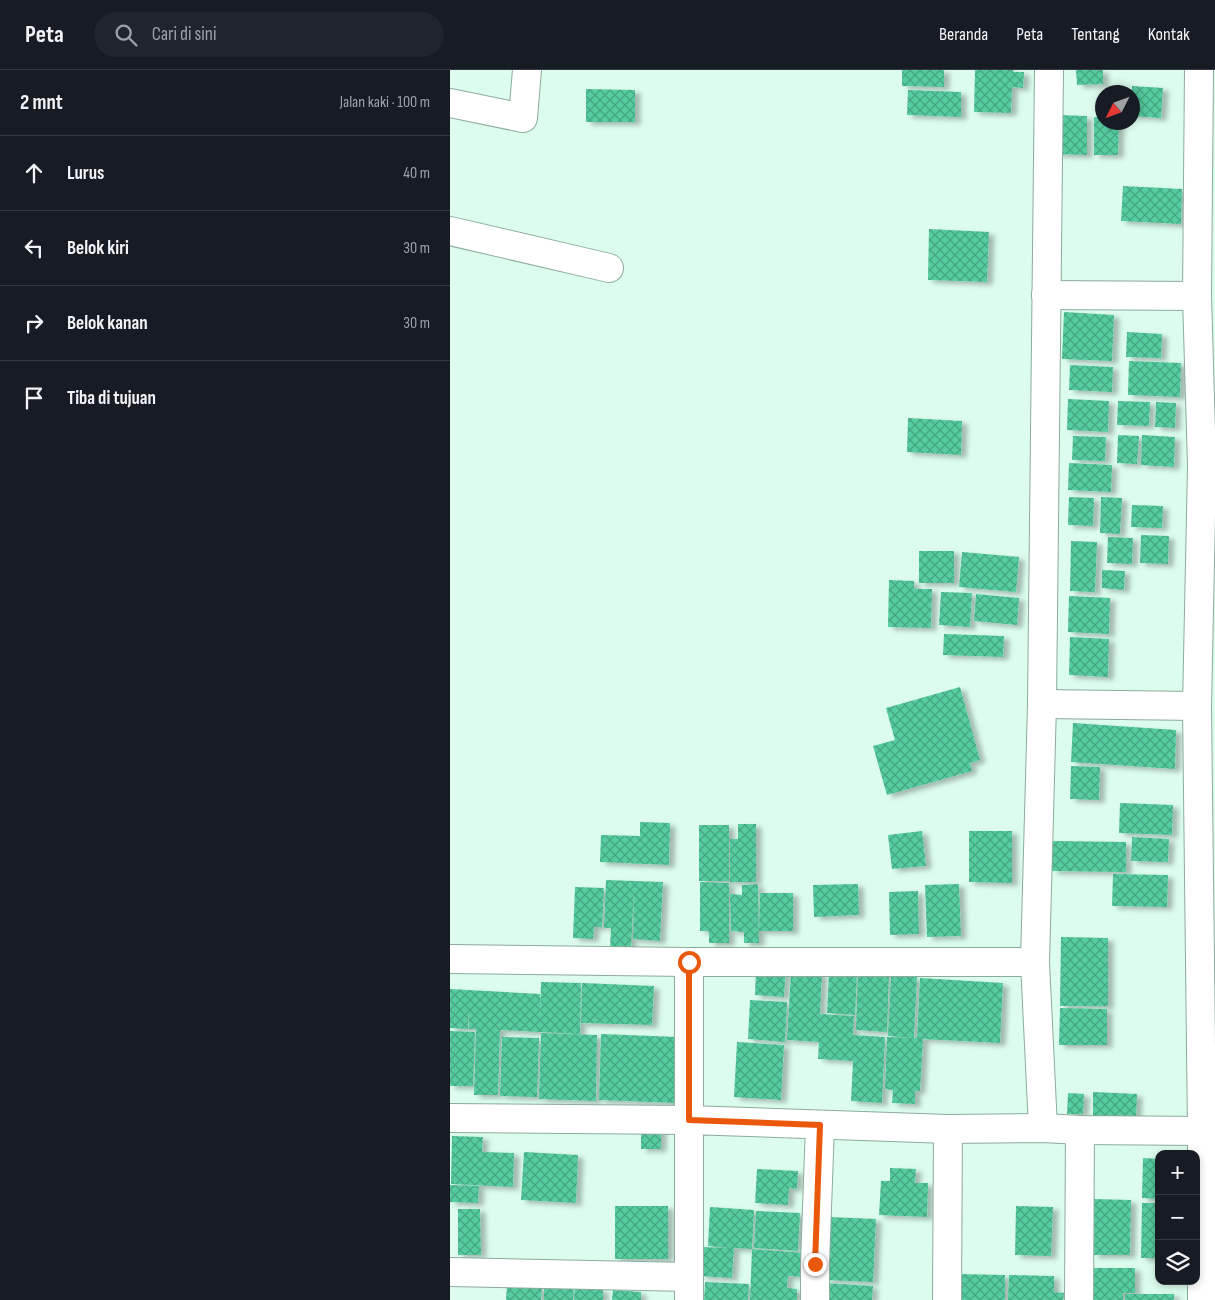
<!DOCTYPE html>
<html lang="id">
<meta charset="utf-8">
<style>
:root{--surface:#171b24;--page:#20242c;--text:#f1f3f6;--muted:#9ea1a6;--line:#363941}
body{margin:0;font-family:"Sofia Sans Condensed",sans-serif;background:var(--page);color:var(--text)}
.controls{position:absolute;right:15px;bottom:15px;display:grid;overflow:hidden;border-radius:10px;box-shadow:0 2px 8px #0003}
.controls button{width:45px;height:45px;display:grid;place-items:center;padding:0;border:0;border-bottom:1px solid var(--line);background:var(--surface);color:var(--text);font:25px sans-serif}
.compass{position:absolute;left:645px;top:15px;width:45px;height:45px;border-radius:50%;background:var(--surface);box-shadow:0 2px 8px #0003;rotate:228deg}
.stop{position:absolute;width:15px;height:15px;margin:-11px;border:4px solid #ea580c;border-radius:50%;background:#fff}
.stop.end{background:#ea580c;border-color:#fff;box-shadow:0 1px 5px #0008}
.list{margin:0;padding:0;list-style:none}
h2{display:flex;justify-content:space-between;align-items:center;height:65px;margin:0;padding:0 20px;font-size:21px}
h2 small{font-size:16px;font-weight:400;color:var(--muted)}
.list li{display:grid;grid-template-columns:32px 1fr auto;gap:15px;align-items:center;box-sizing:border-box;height:75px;padding:0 20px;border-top:1px solid var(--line)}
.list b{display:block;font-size:19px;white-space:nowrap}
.list em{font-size:16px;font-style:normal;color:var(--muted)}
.icon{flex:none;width:28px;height:28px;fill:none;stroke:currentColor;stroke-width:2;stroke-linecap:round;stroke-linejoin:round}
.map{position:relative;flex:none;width:765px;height:1230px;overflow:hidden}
header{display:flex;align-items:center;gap:30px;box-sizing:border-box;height:70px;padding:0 25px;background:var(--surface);border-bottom:1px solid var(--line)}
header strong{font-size:24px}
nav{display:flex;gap:28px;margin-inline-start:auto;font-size:18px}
.search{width:350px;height:45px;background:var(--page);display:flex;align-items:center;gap:12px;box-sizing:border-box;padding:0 18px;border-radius:28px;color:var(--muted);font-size:19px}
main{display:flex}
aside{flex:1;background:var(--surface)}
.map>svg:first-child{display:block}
</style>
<header>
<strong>Peta</strong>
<div class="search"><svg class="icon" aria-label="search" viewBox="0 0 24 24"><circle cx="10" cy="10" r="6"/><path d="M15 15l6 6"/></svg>Cari di sini</div>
<nav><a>Beranda</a><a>Peta</a><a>Tentang</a><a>Kontak</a></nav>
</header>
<main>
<aside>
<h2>2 mnt<small>Jalan kaki · 100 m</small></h2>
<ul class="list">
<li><svg class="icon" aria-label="ahead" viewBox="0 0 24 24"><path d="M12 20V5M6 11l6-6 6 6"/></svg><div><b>Lurus</b></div><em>40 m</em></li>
<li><svg class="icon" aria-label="left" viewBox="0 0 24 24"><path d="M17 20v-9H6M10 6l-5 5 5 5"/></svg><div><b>Belok kiri</b></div><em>30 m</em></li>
<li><svg class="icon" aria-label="right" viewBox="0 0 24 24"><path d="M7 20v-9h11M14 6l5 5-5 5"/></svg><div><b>Belok kanan</b></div><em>30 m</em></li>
<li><svg class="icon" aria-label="arrive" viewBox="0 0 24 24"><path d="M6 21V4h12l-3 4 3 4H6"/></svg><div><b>Tiba di tujuan</b></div></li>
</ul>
</aside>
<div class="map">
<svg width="765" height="1230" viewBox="0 0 765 1230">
<defs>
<pattern id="building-cross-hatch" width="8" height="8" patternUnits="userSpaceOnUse" patternTransform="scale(1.25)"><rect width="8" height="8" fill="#56cc9f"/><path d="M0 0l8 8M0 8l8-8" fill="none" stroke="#47a682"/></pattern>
<filter id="shadow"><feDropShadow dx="5.5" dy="3" stdDeviation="2.5" flood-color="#0004"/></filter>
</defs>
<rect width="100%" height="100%" fill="#dcfded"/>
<g fill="url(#building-cross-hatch)" filter="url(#shadow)">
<polygon points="452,0 494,0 494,17 452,16"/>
<polygon points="525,0 564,0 563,2 574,2 573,18 562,17 561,43 524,42"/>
<polygon points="626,0 653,0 653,14 627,15"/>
<polygon points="682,16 713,18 711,48 682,46"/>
<polygon points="136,19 185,20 185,52 136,52"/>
<polygon points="458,20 511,22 511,47 457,45"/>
<polygon points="605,45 637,46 637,85 605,84"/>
<polygon points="644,47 652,47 652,52 669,52 668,85 644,85"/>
<polygon points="673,116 732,119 731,154 671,151"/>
<polygon points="479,159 539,162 537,212 478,210"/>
<polygon points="614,242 664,245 662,291 612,289"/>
<polygon points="677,262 712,264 711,288 676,287"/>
<polygon points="679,291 731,293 730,327 678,325"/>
<polygon points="620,295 663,297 662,322 619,320"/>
<polygon points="618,329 659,331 658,362 617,360"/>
<polygon points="668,331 700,332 699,356 667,355"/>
<polygon points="706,332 726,333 725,358 705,357"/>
<polygon points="458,348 512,351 511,385 457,382"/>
<polygon points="668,365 689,366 687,394 667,393"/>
<polygon points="692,365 725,367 724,397 691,395"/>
<polygon points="623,366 656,367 655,391 622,390"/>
<polygon points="619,393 662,395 661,422 618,420"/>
<polygon points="619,427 644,428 643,456 618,455"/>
<polygon points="651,427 672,428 670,464 650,463"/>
<polygon points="682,435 713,436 712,458 681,457"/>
<polygon points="691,465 719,466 718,494 690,493"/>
<polygon points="658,467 683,468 682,494 657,493"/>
<polygon points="621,471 647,472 645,522 620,521"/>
<rect x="469" y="481" width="35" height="32"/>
<polygon points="512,482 569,487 566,522 509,517"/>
<polygon points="652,500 675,501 674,520 652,518"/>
<polygon points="439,510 464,511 464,519 482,519 481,558 438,557"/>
<polygon points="491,522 522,523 520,557 489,555"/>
<polygon points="526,524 569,528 567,555 524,551"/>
<polygon points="619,526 660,528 659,564 618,562"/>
<polygon points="494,564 554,566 553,587 493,585"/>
<polygon points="620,567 659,569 658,607 619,605"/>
<polygon points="510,617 530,690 520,693 522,701 437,725 423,676 445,670 436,638"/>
<polygon points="623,653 726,660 725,699 621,692"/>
<polygon points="621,696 650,697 649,730 620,729"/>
<polygon points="670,733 723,735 722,765 669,763"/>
<polygon points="190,752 220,753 219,795 150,792 151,765 190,766"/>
<polygon points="288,754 306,754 306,812 280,812 280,769 288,769"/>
<rect x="249" y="755" width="30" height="56"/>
<polygon points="472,761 476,796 442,799 438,765"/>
<polygon points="519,761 562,761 562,813 519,812"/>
<polygon points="682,767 719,769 718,792 681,791"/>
<polygon points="602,771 676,772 676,802 602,801"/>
<polygon points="663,804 718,805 717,837 662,836"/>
<polygon points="156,810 213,812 210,871 183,869 184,820 181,879 160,877 161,858 154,858"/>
<polygon points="250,812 279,813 279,873 259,873 259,861 250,861"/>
<polygon points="308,814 309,873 294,873 294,862 281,861 280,824 292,825 292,815"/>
<polygon points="408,814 409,845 364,847 363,815"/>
<polygon points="509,814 511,866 477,867 475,815"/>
<polygon points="125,817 154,818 152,857 144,857 143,869 123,868"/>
<polygon points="468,821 469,864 440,865 439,822"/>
<polygon points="310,823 343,823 343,861 309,861"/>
<polygon points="611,867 658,868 658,936 610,936"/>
<polygon points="306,897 336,898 334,927 305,925"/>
<polygon points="408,900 439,902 437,962 406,960"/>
<polygon points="341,901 372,903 370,944 404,946 403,965 435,967 432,1033 401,1031 403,991 368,989 369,972 337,970"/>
<polygon points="379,903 407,905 405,945 377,943"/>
<polygon points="441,906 467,907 464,968 438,966"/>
<polygon points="470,908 553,913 550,973 473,969 470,1021 465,1021 465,1034 442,1033 443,1020 435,1019 437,967 469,968 467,968"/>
<polygon points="91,912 131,913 130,964 50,960 48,1025 24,1025 26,959 19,959 19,939 18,959 0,958 0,919 90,924 90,947"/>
<polygon points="132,913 204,916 202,955 131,953"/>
<polygon points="300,930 337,932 335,972 298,969"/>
<polygon points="610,938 657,939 657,975 609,975"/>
<polygon points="0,961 25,962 23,1016 0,1016"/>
<polygon points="91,963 147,965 146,1031 89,1029"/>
<polygon points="151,964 228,967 226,1033 149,1030"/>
<polygon points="52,967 89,968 87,1027 50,1026"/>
<polygon points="287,972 334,975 331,1030 284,1027"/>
<polygon points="643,1022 687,1024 686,1047 643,1046"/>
<polygon points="618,1023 634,1024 633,1044 617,1044"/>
<rect x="191" y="1059" width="20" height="20"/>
<polygon points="2,1066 33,1067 32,1082 64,1083 63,1117 1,1114"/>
<polygon points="74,1082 128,1085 126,1133 71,1130"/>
<polygon points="693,1088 709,1089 709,1129 692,1128"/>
<polygon points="440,1098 466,1099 465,1113 478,1113 477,1147 429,1145 431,1111 440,1111"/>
<polygon points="307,1099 348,1101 347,1119 339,1118 338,1135 305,1133"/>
<polygon points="0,1115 29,1116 28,1133 0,1132"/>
<polygon points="643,1129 681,1130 680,1185 643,1185"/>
<polygon points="692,1133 709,1133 709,1188 691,1188"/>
<rect x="165" y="1136" width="53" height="53"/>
<polygon points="566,1136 603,1137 601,1186 565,1185"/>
<polygon points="260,1137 304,1140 302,1179 284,1178 282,1208 250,1206 252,1177 280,1178 258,1176"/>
<polygon points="8,1139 30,1139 31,1185 8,1185"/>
<polygon points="306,1141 350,1143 348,1181 304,1178"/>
<polygon points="378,1147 426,1149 423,1212 375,1210"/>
<polygon points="302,1179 355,1183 353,1207 338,1206 337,1218 347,1219 347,1230 300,1230"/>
<polygon points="636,1198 685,1198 685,1223 673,1223 673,1230 636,1230"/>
<polygon points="507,1204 555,1205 555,1230 507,1230"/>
<polygon points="559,1205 604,1206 604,1222 614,1223 613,1230 558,1230"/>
<polygon points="255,1212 299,1214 298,1230 254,1230"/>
<polygon points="375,1213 423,1216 422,1230 374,1230"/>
<polygon points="57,1215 92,1217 91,1230 56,1230"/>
<polygon points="94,1217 124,1218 123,1230 94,1230"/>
<polygon points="125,1218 153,1219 153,1230 124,1230"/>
<polygon points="163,1220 191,1222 191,1230 162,1230"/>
<rect x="675" y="1224" width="49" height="6"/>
</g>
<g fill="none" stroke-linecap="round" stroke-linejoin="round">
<defs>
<g id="minor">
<polyline points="0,33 73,48 77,0"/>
<polyline points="0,161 159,198"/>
<polyline points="596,225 747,226"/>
<polyline points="592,634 747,636"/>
<polyline points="0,889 239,892"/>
<polyline points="0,1048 239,1050 239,892 585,892"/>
<polyline points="593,1058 585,892 592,634 599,0"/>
<polyline points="0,1202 239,1207"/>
<polyline points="239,1230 239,1050 498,1059 593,1058 630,1060 752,1061 747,636 752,396 747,226 749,0"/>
<polyline points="365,1230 365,1194 370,1055"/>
<polyline points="497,1230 498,1059"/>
<polyline points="629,1230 630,1060"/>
<polyline points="752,1230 752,1061 765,1060"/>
</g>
</defs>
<use href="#minor" stroke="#8cab9d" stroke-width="30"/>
<use href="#minor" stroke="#fff" stroke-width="28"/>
</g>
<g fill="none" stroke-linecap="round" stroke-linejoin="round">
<polyline stroke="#ea580c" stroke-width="6" points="239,892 239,1050 370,1055 365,1194"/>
</g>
</svg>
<div class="controls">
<button>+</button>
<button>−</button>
<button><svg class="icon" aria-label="layers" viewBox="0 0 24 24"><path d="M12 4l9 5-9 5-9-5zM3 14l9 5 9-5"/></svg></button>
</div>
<svg class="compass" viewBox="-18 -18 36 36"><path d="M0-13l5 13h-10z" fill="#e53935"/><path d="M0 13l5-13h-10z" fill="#9ea1a6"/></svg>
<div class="stop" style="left:239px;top:892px"></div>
<div class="stop end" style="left:365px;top:1194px"></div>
</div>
</main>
